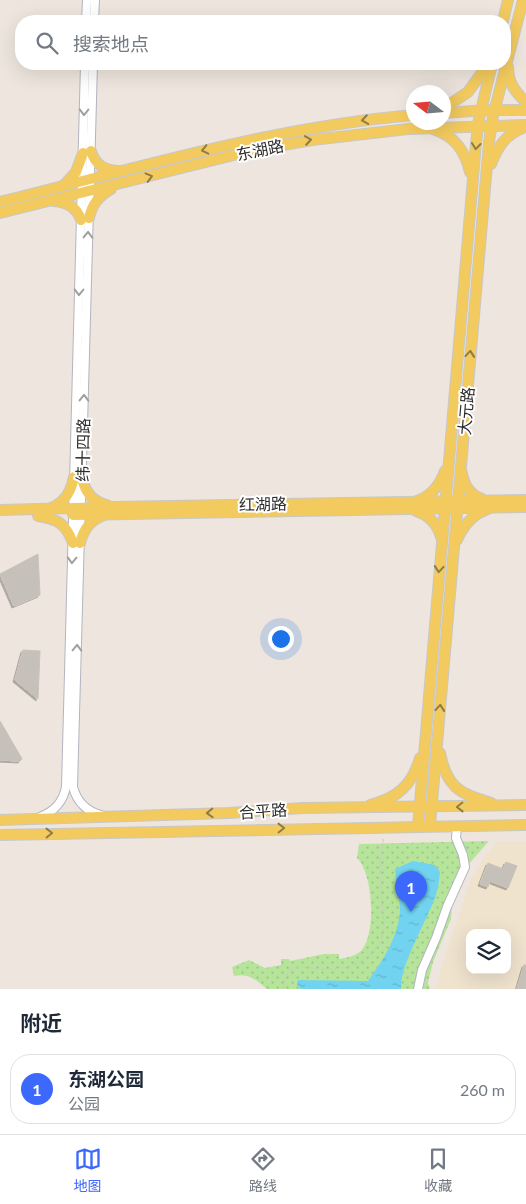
<!DOCTYPE html>
<html lang="zh">
<meta charset="utf-8">
<style>
:root{--surface:#fff;--page:#f6f6f7;--text:#1f2937;--muted:#747a83;--line:#e0e1e3;--accent:#3d68fc}
body{margin:0;font-family:Lato,"Noto Sans SC",sans-serif;background:var(--page);color:var(--text)}
.controls{position:absolute;right:15px;bottom:15px;display:grid;overflow:hidden;border-radius:10px;box-shadow:0 5px 20px #0002}
.controls button{width:45px;height:45px;display:grid;place-items:center;padding:0;border:0;border-bottom:1px solid var(--line);background:var(--surface);color:var(--text);font:25px sans-serif}
.compass{position:absolute;left:406px;top:85px;width:45px;height:45px;border-radius:50%;background:var(--surface);box-shadow:0 5px 20px #0002;rotate:286deg}
.you{position:absolute;left:280px;top:638px;width:18px;height:18px;margin:-12px;border:4px solid #fff;border-radius:50%;background:#1a73e8;box-shadow:0 0 0 8px #1a73e833}
.badge{display:grid;place-items:center;width:32px;height:32px;border-radius:50%;background:var(--accent);color:#fff;font-size:16px;font-weight:700}
.pin{position:absolute;translate:-50% -41px;filter:drop-shadow(0 1px 2px #0008)}
.pin::after{content:'';position:absolute;top:26px;width:18px;height:15px;background:inherit;clip-path:polygon(0 0,100% 0,50% 100%)}
.list{margin:0;padding:0;list-style:none}
h2{display:flex;justify-content:space-between;align-items:center;height:65px;margin:0;padding:0 20px;font-size:21px}
h2 small{font-size:16px;font-weight:400;color:var(--muted)}
.list li{display:grid;grid-template-columns:32px 1fr auto;gap:15px;align-items:center;box-sizing:border-box;height:70px;margin:0 10px 10px;padding:0 10px;border:1px solid var(--line);border-radius:20px}
.list b{display:block;font-size:19px;white-space:nowrap}
.list p{margin:0;font-size:16px;white-space:nowrap;color:var(--muted)}
.list em{font-size:16px;font-style:normal;color:var(--muted)}
.icon{flex:none;width:28px;height:28px;fill:none;stroke:currentColor;stroke-width:2;stroke-linecap:round;stroke-linejoin:round}
.map{position:relative;flex:none;width:526px;height:989px;overflow:hidden}
.search{position:absolute;background:var(--surface);box-shadow:0 5px 20px #0002;left:15px;right:15px;top:15px;height:55px;display:flex;align-items:center;gap:12px;box-sizing:border-box;padding:0 18px;border-radius:20px;color:var(--muted);font-size:19px}
.sheet{height:145px;background:var(--surface)}
nav{display:flex;justify-content:space-around;align-items:center;box-sizing:border-box;height:70px;border-top:1px solid var(--line);background:var(--surface);font-size:14px;color:var(--muted)}
nav a{display:grid;justify-items:center;gap:2px}
nav .on{color:var(--accent)}
.map>svg:first-child{display:block}
</style>
<div class="map">
<svg width="526" height="989" viewBox="0 0 526 989">
<defs>
<pattern id="green-dots" width="8" height="8" patternUnits="userSpaceOnUse" patternTransform="scale(1.25)"><rect width="8" height="8" fill="#b6e49a"/><path d="M2 2h.1M6 6h.1" fill="none" stroke="#9dc485" stroke-width="1.8" stroke-linecap="round"/></pattern>
<pattern id="water-ripples" width="26" height="14" patternUnits="userSpaceOnUse" patternTransform="scale(1.25)"><rect width="26" height="14" fill="#71d3f0"/><path d="M2 4q2-2 4 0t4 0M15 11q2-2 4 0t4 0" fill="none" stroke="#62b5ce"/></pattern>
<filter id="shadow"><feDropShadow dx="-2" dy="2" stdDeviation="0" flood-color="#0004"/></filter>
</defs>
<rect width="100%" height="100%" fill="#eee6de"/>
<path fill="#efe3ce" fill-rule="evenodd" d="M497,841h29v148h-90l4,-18 32,-95 13,-20zM470,933h37v37h-37z"/>
<path fill="url(#green-dots)" d="M489,841l-21,24 -2,10 -8,14 -6,13 -1,17 -18,43 -5,21 2,6h-163c-11,-9 -18,-16 -33,-13l-2,-9 17,-7 16,8 16,-3v-6h8l1,2 34,-7h15v5c8,-1 16,-3 22,-8 16,-17 12,-78 -4,-93l2,-14z"/>
<path fill="url(#water-ripples)" d="M413,861l22,4 5,7c-1,6 -1,13 -3,19 -8,28 -37,71 -36,98h-100l-4,-4 1,-5 70,1c15,-21 30,-43 32,-70 0,-13 -4,-29 -5,-42z"/>
<g fill="#c6c0ba" stroke="#c9c2b7" filter="url(#shadow)">
<polygon points="38,554 40,595 14,606 0,574"/>
<polygon points="23,650 40,651 38,699 15,680"/>
<polygon points="0,721 21,757 22,759 20,761 0,760"/>
<polygon points="506,862 517,866 508,888 490,881 488,887 480,884 488,863 503,869"/>
<polygon points="524,965 526,965 526,989 517,989"/>
</g>
<g fill="none" stroke-linecap="round" stroke-linejoin="round">
<defs>
<g id="minor">
<polyline points="86,21 87,0"/>
<polyline points="94,21 95,0"/>
<path d="M93,64l-20,723c4,15 13,24 28,28"/>
<path d="M40,817c15,-6 23,-15 26,-30l19,-723"/>
<polyline points="418,989 422,970 436,938 447,907 465,867 463,855 456,838 457,826"/>
</g>
<g id="major">
<polyline points="503,21 508,0"/>
<path d="M508,67c0,15 7,25 18,35"/>
<polyline points="444,108 468,92 488,64"/>
<polyline points="444,113 487,110 526,110"/>
<path d="M433,129c22,7 32,22 37,43"/>
<path d="M91,151c4,14 13,19 27,20"/>
<path d="M491,164c7,-18 15,-30 34,-37"/>
<polyline points="64,185 76,172 83,153"/>
<path d="M54,201c13,1 23,6 27,19"/>
<path d="M0,202c137,-34 273,-75 414,-87"/>
<polyline points="0,213 254,150 312,140 408,129 526,125"/>
<path d="M89,218c3,-14 10,-22 22,-29"/>
<path d="M462,473c2,12 8,22 20,26"/>
<path d="M82,478c3,14 11,24 25,27"/>
<path d="M417,501c15,-5 23,-16 28,-30"/>
<path d="M51,508c14,-6 20,-16 23,-31"/>
<polyline points="0,510 113,507 526,500"/>
<path d="M416,511c13,4 21,12 25,26"/>
<polyline points="73,515 526,507"/>
<path d="M38,516c20,3 28,8 35,27"/>
<path d="M457,540c6,-14 15,-26 31,-31"/>
<path d="M80,543c4,-14 9,-22 24,-28"/>
<path d="M440,753c7,35 19,40 51,50"/>
<path d="M370,805c28,-7 42,-20 50,-47"/>
<polyline points="0,820 229,813 303,808 526,805"/>
<polyline points="418,826 476,143 479,119 492,64"/>
<polyline points="430,826 489,142 493,116 523,0"/>
<polyline points="0,835 526,825"/>
</g>
</defs>
<use href="#minor" stroke="#b2b5bf" stroke-width="10"/>
<use href="#major" stroke="#c8c8c8" stroke-width="12"/>
<path stroke="#c8c8c8" stroke-width="1" stroke-dasharray="4 2.5" stroke-linecap="butt" d="M283,989c1,-9 3,-19 13,-21 9,-2 18,1 26,1 23,1 44,-5 57,-25 8,-14 4,-26 3,-41 -1,-12 -1,-25 -2,-38 0,-9 4,-17 3,-26"/>
<use href="#minor" stroke="#fff" stroke-width="8"/>
<use href="#major" stroke="#f2ca5e" stroke-width="10"/>
</g>
<defs><path id="oneway-chevron" d="M-2-3.5L2.5 0L-2 3.5" fill="none" stroke-width="1.6" stroke-linecap="round" stroke-linejoin="round" transform="scale(1.25)"/></defs>
<g stroke="#a0a0a0">
<use href="#oneway-chevron" transform="translate(84 112) rotate(91)"/>
<use href="#oneway-chevron" transform="translate(88 235) rotate(-89)"/>
<use href="#oneway-chevron" transform="translate(79 292) rotate(91)"/>
<use href="#oneway-chevron" transform="translate(84 398) rotate(-89)"/>
<use href="#oneway-chevron" transform="translate(72 560) rotate(92)"/>
<use href="#oneway-chevron" transform="translate(77 648) rotate(-88)"/>
</g>
<g stroke="#8f7b45">
<use href="#oneway-chevron" transform="translate(365 120) rotate(171)"/>
<use href="#oneway-chevron" transform="translate(308 140) rotate(-9)"/>
<use href="#oneway-chevron" transform="translate(476 146) rotate(96)"/>
<use href="#oneway-chevron" transform="translate(205 150) rotate(167)"/>
<use href="#oneway-chevron" transform="translate(149 177) rotate(-15)"/>
<use href="#oneway-chevron" transform="translate(470 354) rotate(-85)"/>
<use href="#oneway-chevron" transform="translate(439 569) rotate(95)"/>
<use href="#oneway-chevron" transform="translate(440 708) rotate(-85)"/>
<use href="#oneway-chevron" transform="translate(460 807) rotate(179)"/>
<use href="#oneway-chevron" transform="translate(210 813) rotate(178)"/>
<use href="#oneway-chevron" transform="translate(281 828) rotate(-1)"/>
<use href="#oneway-chevron" transform="translate(49 833) rotate(-1)"/>
</g>
<g text-anchor="middle" stroke-width="4" stroke-linejoin="round" paint-order="stroke">
<g font-size="16" fill="#2c2c2c" stroke="#fff">
<text transform="translate(260 150) rotate(-12)" y="6">东湖路</text>
<text transform="translate(466 411) rotate(-85)" y="6">大元路</text>
<text transform="translate(83 450) rotate(-89)" y="6">纬十四路</text>
<text transform="translate(263 504) rotate(-1)" y="6">红湖路</text>
<text transform="translate(263 811) rotate(-4)" y="6">合平路</text>
</g>
</g>
</svg>
<div class="controls">
<button><svg class="icon" aria-label="layers" viewBox="0 0 24 24"><path d="M12 4l9 5-9 5-9-5zM3 14l9 5 9-5"/></svg></button>
</div>
<svg class="compass" viewBox="-18 -18 36 36"><path d="M0-13l5 13h-10z" fill="#e53935"/><path d="M0 13l5-13h-10z" fill="#747a83"/></svg>
<div class="you"></div>
<div class="pin badge" style="left:411px;top:912px">1</div>
<div class="search"><svg class="icon" aria-label="search" viewBox="0 0 24 24"><circle cx="10" cy="10" r="6"/><path d="M15 15l6 6"/></svg>搜索地点</div>
</div>
<section class="sheet">
<h2>附近<small></small></h2>
<ul class="list">
<li><span class="badge">1</span><div><b>东湖公园</b><p>公园</p></div><em>260 m</em></li>
</ul>
</section>
<nav>
<a class="on"><svg class="icon" aria-label="map" viewBox="0 0 24 24"><path d="M3 6l6-2 6 2 6-2v14l-6 2-6-2-6 2zM9 4v14M15 6v14"/></svg>地图</a>
<a><svg class="icon" aria-label="directions" viewBox="0 0 24 24"><path d="M12 3l9 9-9 9-9-9zM9 14v-3h6M13 9l2 2-2 2"/></svg>路线</a>
<a><svg class="icon" aria-label="saved" viewBox="0 0 24 24"><path d="M7 4h10v16l-5-4-5 4z"/></svg>收藏</a>
</nav>
